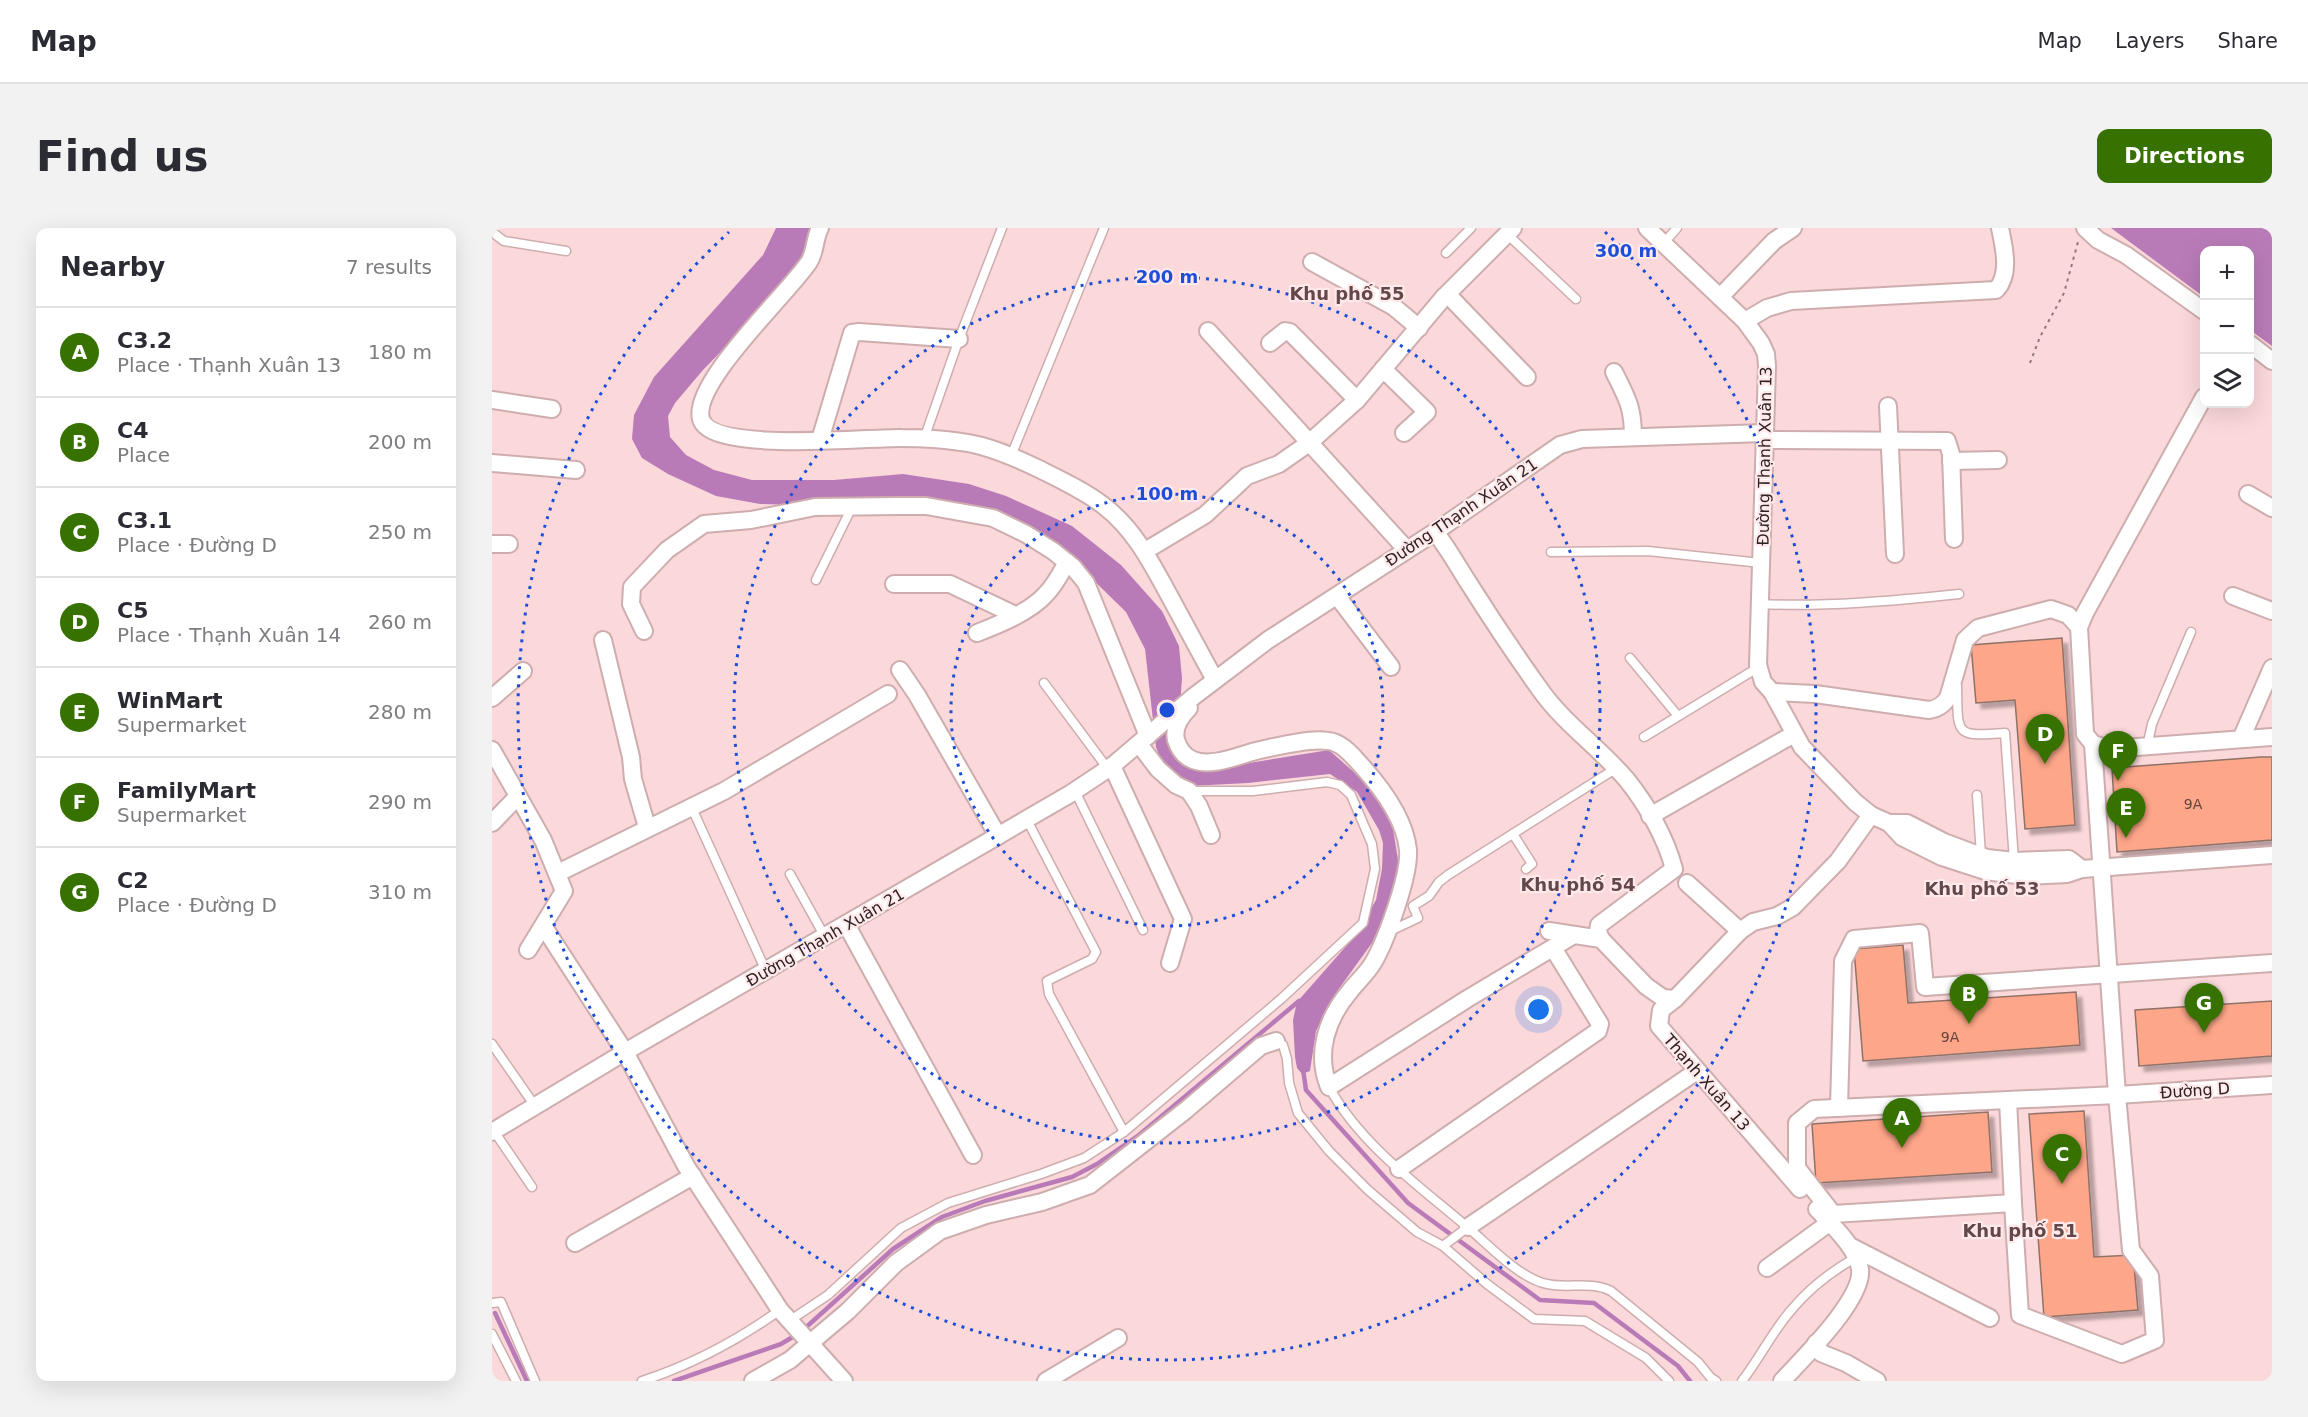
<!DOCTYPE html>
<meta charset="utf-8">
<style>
:root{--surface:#fff;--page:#f2f2f3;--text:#2b2b33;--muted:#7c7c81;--line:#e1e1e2;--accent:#377100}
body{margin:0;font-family:"DejaVu Sans",sans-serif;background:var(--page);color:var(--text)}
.controls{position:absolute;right:18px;top:18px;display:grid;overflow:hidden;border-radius:12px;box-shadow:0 6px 24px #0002}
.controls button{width:54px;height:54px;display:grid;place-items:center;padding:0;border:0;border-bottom:2px solid var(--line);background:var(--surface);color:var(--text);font:30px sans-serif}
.you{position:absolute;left:1047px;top:782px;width:21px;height:21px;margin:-15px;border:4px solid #fff;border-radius:50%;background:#1a73e8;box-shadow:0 0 0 9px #1a73e833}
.badge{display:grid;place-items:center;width:39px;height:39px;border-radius:50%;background:var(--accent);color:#fff;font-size:20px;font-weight:700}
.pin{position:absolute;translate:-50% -50px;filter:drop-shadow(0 2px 3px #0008)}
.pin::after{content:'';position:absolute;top:32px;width:21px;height:18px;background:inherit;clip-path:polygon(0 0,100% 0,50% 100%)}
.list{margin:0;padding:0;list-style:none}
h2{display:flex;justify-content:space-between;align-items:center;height:78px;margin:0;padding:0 24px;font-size:26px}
h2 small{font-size:20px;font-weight:400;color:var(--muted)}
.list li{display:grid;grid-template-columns:39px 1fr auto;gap:18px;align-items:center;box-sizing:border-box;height:90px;padding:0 24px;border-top:2px solid var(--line)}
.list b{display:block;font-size:22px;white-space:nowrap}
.list p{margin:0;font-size:20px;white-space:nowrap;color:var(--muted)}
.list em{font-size:20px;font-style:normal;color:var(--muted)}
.icon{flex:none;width:33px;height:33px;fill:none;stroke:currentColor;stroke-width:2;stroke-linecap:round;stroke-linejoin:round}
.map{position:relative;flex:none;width:1780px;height:1153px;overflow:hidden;border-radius:12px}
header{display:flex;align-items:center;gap:36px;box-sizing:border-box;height:84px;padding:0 30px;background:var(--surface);border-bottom:2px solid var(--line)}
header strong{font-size:28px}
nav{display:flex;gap:33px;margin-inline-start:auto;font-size:21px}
.intro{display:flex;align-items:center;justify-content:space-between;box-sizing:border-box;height:144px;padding:0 36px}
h1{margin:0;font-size:42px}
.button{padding:15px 27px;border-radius:12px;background:var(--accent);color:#fff;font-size:21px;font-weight:700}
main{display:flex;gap:36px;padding:0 36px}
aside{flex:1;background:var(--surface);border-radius:12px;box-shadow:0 6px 24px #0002}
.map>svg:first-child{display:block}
</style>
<header>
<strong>Map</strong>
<nav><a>Map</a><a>Layers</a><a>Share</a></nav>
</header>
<div class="intro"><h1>Find us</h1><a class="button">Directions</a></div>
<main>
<aside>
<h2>Nearby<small>7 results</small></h2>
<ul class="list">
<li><span class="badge">A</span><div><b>C3.2</b><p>Place · Thạnh Xuân 13</p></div><em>180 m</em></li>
<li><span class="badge">B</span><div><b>C4</b><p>Place</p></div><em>200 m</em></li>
<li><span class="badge">C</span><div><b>С3.1</b><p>Place · Đường D</p></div><em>250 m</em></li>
<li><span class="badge">D</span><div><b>C5</b><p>Place · Thạnh Xuân 14</p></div><em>260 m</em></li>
<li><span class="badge">E</span><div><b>WinMart</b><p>Supermarket</p></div><em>280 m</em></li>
<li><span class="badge">F</span><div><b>FamilyMart</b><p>Supermarket</p></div><em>290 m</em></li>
<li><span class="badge">G</span><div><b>С2</b><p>Place · Đường D</p></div><em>310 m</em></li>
</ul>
</aside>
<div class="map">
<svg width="1780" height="1153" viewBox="0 0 1780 1153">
<defs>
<filter id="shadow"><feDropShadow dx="5.5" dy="5.5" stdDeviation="1.5" flood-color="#0004"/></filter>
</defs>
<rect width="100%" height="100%" fill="#fbd8da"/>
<g fill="#b97bb8">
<polygon points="284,0 323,0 310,40 211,142 183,175 176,188 178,209 194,227 222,242 260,252 342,252 411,246 477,256 514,268 580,298 629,337 670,383 687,418 690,450 685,520 720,541 837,522 882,562 901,601 908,644 903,663 880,715 846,762 824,803 818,843 810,846 805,840 803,829 801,792 805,774 863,708 884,672 890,641 891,615 887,602 865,564 838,546 756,555 698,558 680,547 669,533 664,519 653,421 634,384 590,341 501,289 339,278 268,276 224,268 176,246 150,230 140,211 142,187 162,149 271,27"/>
<polygon points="1619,0 1780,0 1780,118 1758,102 1758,22 1712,22 1712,69"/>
</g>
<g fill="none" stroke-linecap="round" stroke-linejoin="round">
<g stroke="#b97bb8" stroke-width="4.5">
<polyline points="811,841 814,862 916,975 1048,1072 1102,1075 1186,1138 1198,1153"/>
<polyline points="3,1085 35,1153"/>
<polyline points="311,1102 401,1021 450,989 493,973 580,949 605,936 647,907 807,773"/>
<polyline points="182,1153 289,1116 304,1107"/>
</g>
</g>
<g fill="#fea689" stroke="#8f7268" stroke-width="1.5" filter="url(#shadow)">
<polygon points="1570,410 1583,597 1533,601 1523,472 1484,475 1479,417"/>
<polygon points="1769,529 1780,529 1780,612 1625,624 1620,540"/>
<polygon points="1411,717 1416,775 1584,764 1588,817 1371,833 1362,721"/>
<polygon points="1780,773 1780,828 1647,838 1643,782"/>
<polygon points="1592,883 1602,1029 1641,1027 1646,1082 1552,1089 1537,886"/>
<polygon points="1496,884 1500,944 1324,955 1320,896"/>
</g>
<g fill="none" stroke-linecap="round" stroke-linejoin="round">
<defs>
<g id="service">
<polyline points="0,4 12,13 74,23"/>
<polyline points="1015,6 1084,71"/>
<polyline points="1171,16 1185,0"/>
<polyline points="954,25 979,0"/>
<polyline points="432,211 467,111 510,0"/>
<polyline points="519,228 612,0"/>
<polyline points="1059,324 1156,323 1269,335"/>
<polyline points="324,352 360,279"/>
<path d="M1268,376c66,3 133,-3 199,-10"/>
<polyline points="1138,430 1186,488"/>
<polyline points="552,455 616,541"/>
<path d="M1465,458c1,49 -3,51 48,47l9,128"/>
<polyline points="1152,509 1267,439"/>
<polyline points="1655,519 1660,496 1699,404"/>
<polyline points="583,563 651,702"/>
<polyline points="1485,567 1489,627"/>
<polyline points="199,578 274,743"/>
<polyline points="535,592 604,724 600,731 555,753 557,766 632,904"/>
<polyline points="1021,606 1040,636 1034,641"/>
<polyline points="298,646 333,709"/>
<polyline points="896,704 926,690 921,678 937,668 947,654 956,647 1123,541"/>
<polyline points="784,813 791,817 795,831 797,855 806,885 837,923 876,962 925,1004 951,1018 995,1056 1042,1091 1093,1093 1154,1130 1177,1153"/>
<polyline points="0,816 43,878"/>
<path d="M837,859c31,57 89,98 137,139 22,18 50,49 77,57 23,7 46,-3 68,8l87,71 13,16 5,3"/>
<polyline points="2,903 40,959"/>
<polyline points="951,1018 976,999"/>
<polyline points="0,1075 9,1074 43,1153"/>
<polyline points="297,1093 336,1067 409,1000 456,975 549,946 592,930 632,904 789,771 871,695 883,641 880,616 859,567 848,557 835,554 761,563 698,563"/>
<polyline points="0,1106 24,1153"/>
<path d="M150,1153c49,-16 96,-41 138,-71"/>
<path d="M1250,1153c18,-23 31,-51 51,-73 17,-20 39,-37 62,-50"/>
</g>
<g id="minor">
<path d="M328,0c-6,11 -4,23 -11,34 -21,32 -118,121 -108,157 10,35 169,18 201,19 19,0 40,1 59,4 26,3 53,15 76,26 22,11 48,23 67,38 31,24 48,58 66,91 15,28 30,55 45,83"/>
<polyline points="1155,0 1253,93 1269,115 1274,126 1275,138 1266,437 1271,454 1280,464 1310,519 1363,574 1379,587 1397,595 1410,609 1450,629 1493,643 1533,648 1575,646 1590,641 1780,627"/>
<polyline points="1593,0 1606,12 1634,27 1712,83"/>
<polyline points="820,34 902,79 927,100"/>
<polyline points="952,69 1021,0"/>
<polyline points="1228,69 1282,13 1301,0"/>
<path d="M1253,93l22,-13 24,-7 205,-11c15,-16 8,-42 4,-62"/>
<polyline points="716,103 915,322"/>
<polyline points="778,115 793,103 798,104 865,172"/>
<polyline points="1758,116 1780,133"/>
<polyline points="891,141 935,184 912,205"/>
<path d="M1122,144c13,26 19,35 19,65"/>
<polyline points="0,172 60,181"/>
<polyline points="1396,178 1403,326"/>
<polyline points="328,212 360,105 367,104 467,111"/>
<polyline points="1273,212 1455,213 1459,226 1462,311"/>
<polyline points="1459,233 1506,232"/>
<polyline points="0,235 84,242"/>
<polyline points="1756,266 1780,280"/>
<path d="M943,304c13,16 22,33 33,50 22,35 46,71 71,106 24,35 61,60 88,92 20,25 39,58 47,89l-75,56 -1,7 3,7"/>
<polyline points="0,316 17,316"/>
<polyline points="653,323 713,287 755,248 787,236 817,215 865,172 952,69 959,70 1035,149"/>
<polyline points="402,356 458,356 523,387"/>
<polyline points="845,368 899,439"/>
<polyline points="1741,368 1780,383"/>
<polyline points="1587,399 1593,385 1712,169"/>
<polyline points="152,403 139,376 140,359 175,322 212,296 259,292 323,279 408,278 434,278 501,290 534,306 561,323 581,339 594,355 656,508"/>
<path d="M485,405c23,-9 53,-21 69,-39 9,-9 15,-21 21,-32"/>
<polyline points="111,412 139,529 141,551 155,599"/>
<polyline points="408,442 425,467 506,608"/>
<path d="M1280,464l43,2 114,16c9,-1 14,-5 19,-12l17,-58 13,-12 73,-19 17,6 11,12 6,107 8,10 17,5 162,-12"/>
<polyline points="0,470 31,443"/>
<path d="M697,480c-9,9 -16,19 -13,32 3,9 9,17 17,20 20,8 48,-6 67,-10 18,-4 50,-12 68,-9 13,1 23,13 32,23 21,23 45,54 48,86 2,25 -22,91 -35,113 -6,10 -16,19 -23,28 -23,27 -35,62 -21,96l138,-88 107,-64"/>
<polyline points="1749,511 1780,440"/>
<polyline points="647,516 666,541 684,557 697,563 707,578 719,607"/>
<polyline points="0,522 51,612 72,663 36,722"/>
<polyline points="620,538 691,691 678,735"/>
<polyline points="1158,588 1302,506"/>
<polyline points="0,595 26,568"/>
<polyline points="1397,595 1415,595 1452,614 1495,630 1522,633 1577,631 1590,641"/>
<polyline points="66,645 232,563 396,466"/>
<polyline points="1195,655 1248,703"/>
<polyline points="354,696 481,927"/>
<polyline points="52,699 133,824 194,938 288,1082 352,1153"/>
<polyline points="1057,703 1109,711 1154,758 1171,770 1183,771"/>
<polyline points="1516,872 1322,881 1305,895 1305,940 1341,986 1521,975 1528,1087 1630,1126 1663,1112 1658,1048 1639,1022 1625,867 1780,857"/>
<polyline points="1347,880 1351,733 1362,711 1428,705 1433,759 1780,735"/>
<polyline points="0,904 133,824 578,566 620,538 701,469 776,412 943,304 1068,217 1090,211 1273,205"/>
<polyline points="907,941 1106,803 1108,796 1061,720"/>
<polyline points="1308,961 1167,798 1169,782 1183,771 1248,703 1261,694 1285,688 1301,679 1346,633 1379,587"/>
<polyline points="1521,975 1516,872 1625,867 1601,516"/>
<polyline points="976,999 1205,843"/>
<polyline points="83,1015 201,948"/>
<polyline points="1358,1018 1498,1090"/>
<polyline points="1275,1040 1337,995"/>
<polyline points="1324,1115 1329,1125 1354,1135 1385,1153"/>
<polyline points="261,1153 298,1132 356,1083 404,1035 448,1003 494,987 550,974 598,957 694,882 769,818 784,813"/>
<polyline points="554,1153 626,1110"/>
<path d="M1290,1153c20,-22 82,-82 78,-112 -3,-21 -29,-45 -43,-60"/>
</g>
</defs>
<use href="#service" stroke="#ceadae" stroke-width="11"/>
<use href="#minor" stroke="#ceadae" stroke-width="20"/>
<polyline stroke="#8f7779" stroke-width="2" stroke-dasharray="3 4.5" stroke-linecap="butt" points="1538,135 1548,109 1572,65 1586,14"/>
<use href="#service" stroke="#fff" stroke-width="8"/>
<use href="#minor" stroke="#fff" stroke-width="16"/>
</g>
<g fill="none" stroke="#1d4ed8" stroke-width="3" stroke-dasharray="3 6">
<circle cx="675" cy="482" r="216"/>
<circle cx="675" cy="482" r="433"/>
<path d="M1113 4A649 649 0 1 1 237 4"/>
</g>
<g text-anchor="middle" stroke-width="4.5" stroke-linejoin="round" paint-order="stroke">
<g font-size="14" fill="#63433c">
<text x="1701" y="581">9A</text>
<text x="1458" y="814">9A</text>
</g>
<g font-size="16" fill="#2f2223" stroke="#ffe9ea">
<text transform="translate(1272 228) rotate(-89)" y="6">Đường Thạnh Xuân 13</text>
<text transform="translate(969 284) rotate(-34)" y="6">Đường Thạnh Xuân 21</text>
<text transform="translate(333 709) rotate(-30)" y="6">Đường Thạnh Xuân 21</text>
<text transform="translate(1215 854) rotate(49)" y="6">Thạnh Xuân 13</text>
<text transform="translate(1703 862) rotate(-4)" y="6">Đường D</text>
</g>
<g font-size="18" font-weight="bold" fill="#644849" stroke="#ffe9ea">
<text x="855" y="72">Khu phố 55</text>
<text x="1086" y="663">Khu phố 54</text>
<text x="1490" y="667">Khu phố 53</text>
<text x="1528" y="1009">Khu phố 51</text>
</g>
</g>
<circle cx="675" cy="482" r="9" fill="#1d4ed8" stroke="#ffe9ea" stroke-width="3"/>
<g font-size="18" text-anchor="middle" font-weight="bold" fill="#1d4ed8" stroke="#ffe9ea" stroke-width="4.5" stroke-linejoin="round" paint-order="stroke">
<text x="1134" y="29">300 m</text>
<text x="675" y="55">200 m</text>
<text x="675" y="272">100 m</text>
</g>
</svg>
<div class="controls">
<button>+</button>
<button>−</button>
<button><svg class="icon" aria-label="layers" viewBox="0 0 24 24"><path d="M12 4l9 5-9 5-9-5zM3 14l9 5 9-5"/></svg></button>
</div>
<div class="you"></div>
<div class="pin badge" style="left:1410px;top:920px">A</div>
<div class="pin badge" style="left:1477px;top:796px">B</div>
<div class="pin badge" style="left:1570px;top:956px">C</div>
<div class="pin badge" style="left:1553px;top:536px">D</div>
<div class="pin badge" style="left:1634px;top:610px">E</div>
<div class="pin badge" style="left:1626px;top:553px">F</div>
<div class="pin badge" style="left:1712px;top:805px">G</div>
</div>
</main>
